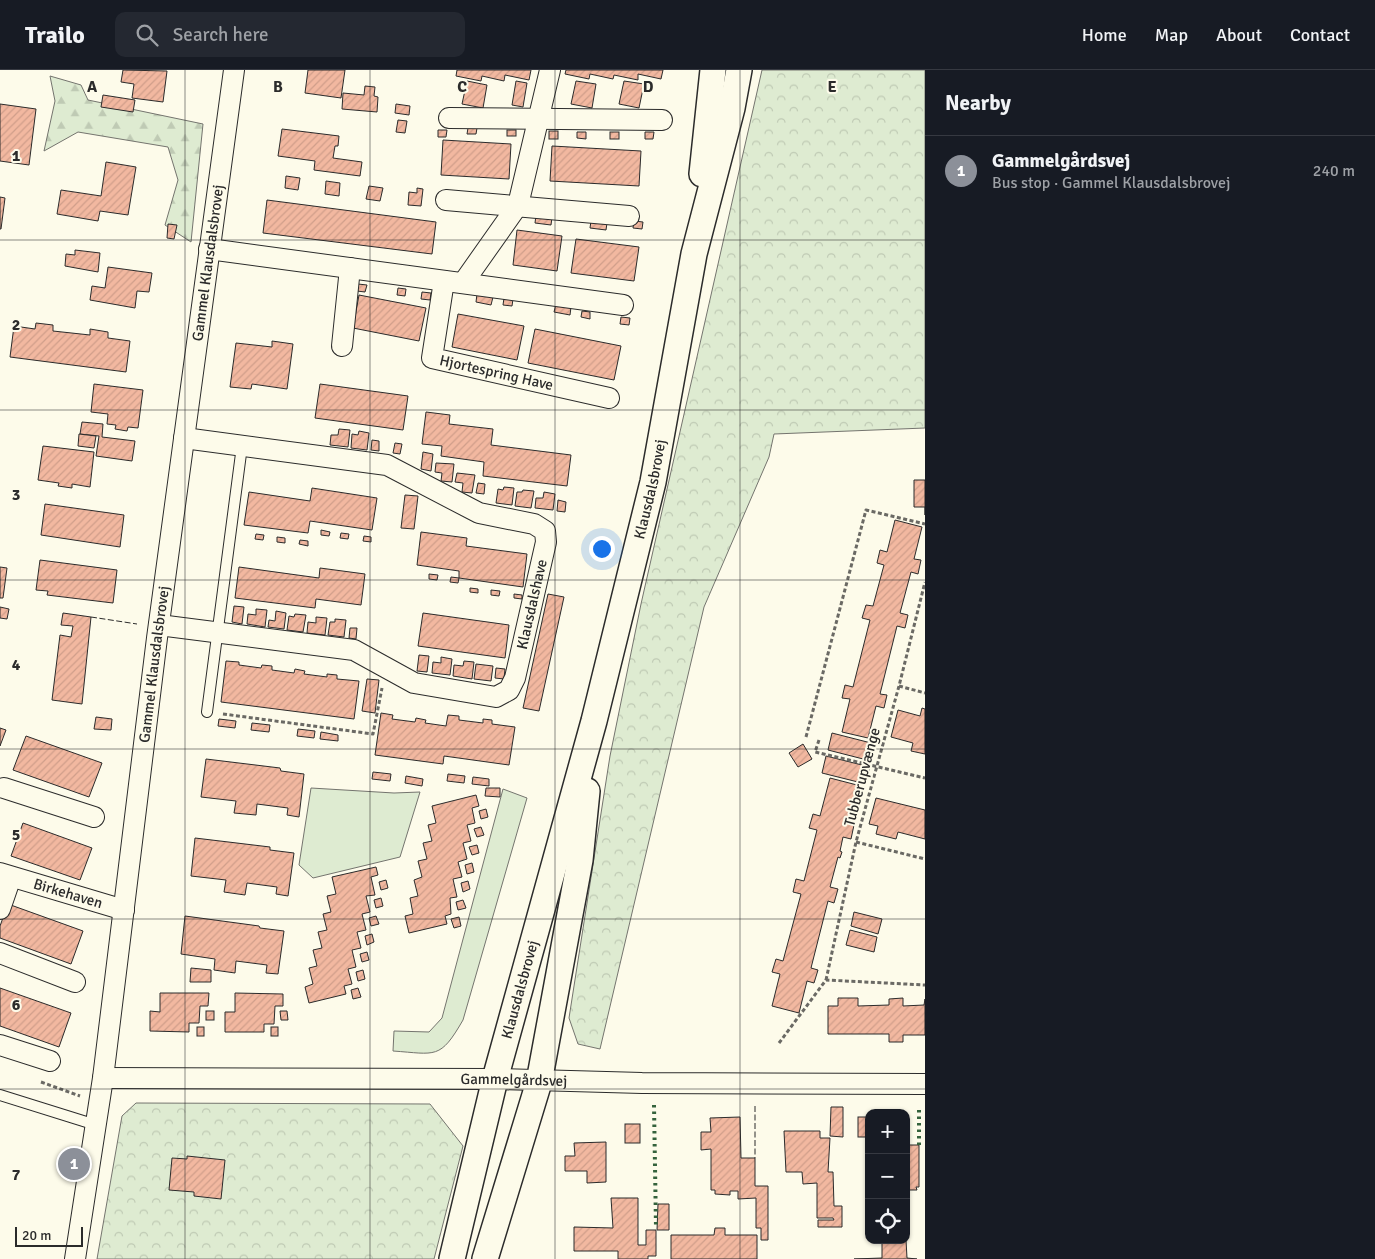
<!DOCTYPE html>
<meta charset="utf-8">
<style>
:root{--surface:#171b24;--page:#242831;--text:#f1f3f6;--muted:#9ea1a6;--line:#363941;--accent:#8c9099}
body{margin:0;font-family:Signika,sans-serif;background:var(--page);color:var(--text)}
.controls{position:absolute;right:15px;bottom:15px;display:grid;overflow:hidden;border-radius:10px;box-shadow:0 1px 4px #0004}
.controls button{width:45px;height:45px;display:grid;place-items:center;padding:0;border:0;border-bottom:1px solid var(--line);background:var(--surface);color:var(--text);font:25px sans-serif}
.scale{position:absolute;left:15px;bottom:12px;width:68px;box-sizing:border-box;padding-left:5px;border:2px solid #2b2b2b;border-top:0;font-size:14px;line-height:18px;white-space:nowrap;color:#2b2b2b;-webkit-text-stroke:4px #fdfbea;paint-order:stroke}
.you{position:absolute;left:601px;top:478px;width:18px;height:18px;margin:-12px;border:4px solid #fff;border-radius:50%;background:#1a73e8;box-shadow:0 0 0 8px #1a73e833}
.badge{display:grid;place-items:center;width:32px;height:32px;border-radius:50%;background:var(--accent);color:#fff;font-size:16px;font-weight:700}
.pin{position:absolute;translate:-50% -50%;border:2px solid #fff;box-shadow:0 1px 5px #0006}
.list{margin:0;padding:0;list-style:none}
h2{display:flex;justify-content:space-between;align-items:center;height:65px;margin:0;padding:0 20px;font-size:21px}
h2 small{font-size:16px;font-weight:400;color:var(--muted)}
.list li{display:grid;grid-template-columns:32px 1fr auto;gap:15px;align-items:center;box-sizing:border-box;height:70px;padding:0 20px;border-top:1px solid var(--line)}
.list b{display:block;font-size:19px;white-space:nowrap}
.list p{margin:0;font-size:16px;white-space:nowrap;color:var(--muted)}
.list em{font-size:16px;font-style:normal;color:var(--muted)}
.icon{flex:none;width:28px;height:28px;fill:none;stroke:currentColor;stroke-width:2;stroke-linecap:round;stroke-linejoin:round}
.map{position:relative;flex:none;width:925px;height:1189px;overflow:hidden}
header{display:flex;align-items:center;gap:30px;box-sizing:border-box;height:70px;padding:0 25px;background:var(--surface);border-bottom:1px solid var(--line)}
header strong{font-size:24px}
nav{display:flex;gap:28px;margin-inline-start:auto;font-size:18px}
.search{width:350px;height:45px;background:var(--page);display:flex;align-items:center;gap:12px;box-sizing:border-box;padding:0 18px;border-radius:10px;color:var(--muted);font-size:19px}
main{display:flex}
aside{flex:1;background:var(--surface)}
.map>svg:first-child{display:block}
</style>
<header>
<strong>Trailo</strong>
<div class="search"><svg class="icon" aria-label="search" viewBox="0 0 24 24"><circle cx="10" cy="10" r="6"/><path d="M15 15l6 6"/></svg>Search here</div>
<nav><a>Home</a><a>Map</a><a>About</a><a>Contact</a></nav>
</header>
<main>
<div class="map">
<svg width="925" height="1189" viewBox="0 0 925 1189">
<defs>
<pattern id="forest-firs" width="22" height="20" patternUnits="userSpaceOnUse" patternTransform="scale(1.25)"><rect width="22" height="20" fill="#deebd1"/><path d="M5 1l3.5 6h-7zM16 11l3.5 6h-7z" fill="#bfcab4"/></pattern>
<pattern id="park-crowns" width="20" height="18" patternUnits="userSpaceOnUse" patternTransform="scale(1.25)"><rect width="20" height="18" fill="#deebd1"/><path d="M2 6a3 3 0 1 1 6 0M12 15a3 3 0 1 1 6 0" fill="none" stroke="#bfcab4"/></pattern>
<pattern id="building-hatch" width="6" height="6" patternUnits="userSpaceOnUse" patternTransform="scale(1.25)"><rect width="6" height="6" fill="#f2b8a0"/><path d="M-1 1l2-2M0 6l6-6M5 7l2-2" fill="none" stroke="#d09e8a"/></pattern>
</defs>
<rect width="100%" height="100%" fill="#fdfbea"/>
<g fill="#deebd1" stroke="#74746e">
<polygon points="311,718 394,723 420,722 400,787 313,808 299,795"/>
<path d="M503,719l24,9 -64,222c-23,40 -27,34 -70,31l1,-20 35,1 13,-14z"/>
</g>
<polygon fill="url(#forest-firs)" stroke="#74746e" points="50,6 81,15 88,30 203,54 191,172 165,155 178,110 168,77 78,62 44,81 55,31"/>
<g fill="url(#park-crowns)" stroke="#74746e">
<polygon points="762,0 925,0 925,358 774,364 769,387 704,537 600,979 578,974 569,948 610,686 641,534"/>
<polygon points="136,1033 430,1034 463,1076 434,1189 97,1189 122,1046"/>
</g>
<g fill="url(#building-hatch)" stroke="#2b2b2b">
<polygon points="123,0 167,1 163,32 132,28 134,14 121,12"/>
<polygon points="308,0 345,0 341,28 305,23"/>
<polygon points="457,0 531,0 529,10 505,5 504,11 482,6 481,11 456,6"/>
<polygon points="566,0 663,0 661,9 638,4 638,10 614,5 613,9 590,4 589,9 565,4"/>
<polygon points="467,11 487,15 483,38 462,34"/>
<polygon points="516,11 527,13 523,37 512,35"/>
<polygon points="576,11 596,14 592,38 571,34"/>
<polygon points="624,11 644,14 639,38 619,34"/>
<polygon points="365,16 375,17 374,26 378,27 377,42 342,39 343,23 364,25"/>
<polygon points="103,25 135,30 133,42 101,37"/>
<polygon points="0,34 36,39 29,95 0,91"/>
<polygon points="396,34 410,36 409,45 395,43"/>
<polygon points="398,50 407,51 405,63 396,62"/>
<polygon points="468,58 477,58 476,64 467,64"/>
<polygon points="282,59 339,66 338,76 335,76 333,88 362,92 360,106 314,100 315,91 278,86"/>
<polygon points="438,60 447,60 446,67 438,67"/>
<rect x="507" y="60" width="9" height="6"/>
<rect x="549" y="61" width="9" height="8"/>
<polygon points="577,62 586,62 586,69 577,68"/>
<rect x="610" y="62" width="9" height="7"/>
<polygon points="645,62 654,62 653,69 645,69"/>
<polygon points="443,70 511,74 509,109 441,105"/>
<polygon points="552,76 641,81 639,116 550,111"/>
<polygon points="106,92 136,97 128,145 100,141 98,151 57,144 61,120 101,126"/>
<polygon points="286,106 300,108 298,120 285,118"/>
<polygon points="326,111 340,113 339,126 325,124"/>
<polygon points="369,116 383,118 380,131 366,129"/>
<polygon points="417,118 423,119 421,136 408,135 409,122 417,123"/>
<polygon points="0,127 5,128 1,159 0,159"/>
<polygon points="267,130 436,152 432,184 263,163"/>
<polygon points="536,145 552,147 551,155 535,153"/>
<polygon points="591,151 607,153 606,160 590,158"/>
<polygon points="634,151 643,152 642,159 633,158"/>
<polygon points="168,154 177,155 174,169 167,168"/>
<polygon points="517,160 562,166 557,201 513,195"/>
<polygon points="576,169 639,177 634,211 571,203"/>
<polygon points="75,180 100,183 98,202 65,196 66,184 75,185"/>
<polygon points="108,197 152,203 149,222 137,221 135,238 90,230 92,216 105,218"/>
<polygon points="358,214 367,215 365,222 357,221"/>
<polygon points="398,218 406,219 405,226 397,225"/>
<polygon points="422,222 431,223 430,230 421,229"/>
<polygon points="477,224 493,227 491,235 476,232"/>
<polygon points="359,225 426,238 419,271 353,258"/>
<polygon points="504,228 513,229 512,236 503,235"/>
<polygon points="556,234 571,237 570,245 554,242"/>
<polygon points="582,241 590,242 590,249 581,247"/>
<polygon points="458,244 524,256 517,290 452,277"/>
<polygon points="621,247 630,248 629,255 620,254"/>
<polygon points="36,253 53,255 53,261 90,265 90,259 108,262 108,268 130,271 126,302 10,287 14,256 35,259"/>
<polygon points="535,259 621,276 614,310 528,293"/>
<polygon points="272,271 293,274 287,319 252,314 251,319 230,317 236,273 272,277"/>
<polygon points="94,314 143,320 138,358 128,357 127,361 115,359 116,355 107,354 108,344 91,342"/>
<polygon points="320,314 408,326 403,360 315,348"/>
<polygon points="426,342 450,345 449,354 493,359 491,375 571,385 567,416 483,406 484,392 441,386 442,376 422,374"/>
<polygon points="82,352 103,354 102,367 135,371 132,391 96,386 99,366 80,364"/>
<polygon points="339,359 350,360 348,377 330,375 331,365 338,365"/>
<polygon points="359,361 369,363 367,380 351,378 352,364 358,365"/>
<polygon points="79,364 96,366 94,378 78,376"/>
<polygon points="372,370 379,371 379,381 371,380"/>
<polygon points="395,373 402,374 400,384 393,383"/>
<polygon points="43,376 94,382 90,417 72,414 72,418 58,416 59,413 38,410"/>
<polygon points="423,382 433,384 431,401 421,399"/>
<polygon points="436,393 454,394 452,412 441,411 442,403 435,402"/>
<polygon points="457,403 475,405 472,423 462,422 463,413 455,412"/>
<polygon points="914,410 925,410 925,445 925,437 914,437"/>
<polygon points="478,413 485,414 484,424 476,423"/>
<polygon points="504,417 514,418 512,435 496,433 498,419 503,420"/>
<polygon points="312,418 377,428 372,460 310,451 308,463 244,455 249,422 310,431"/>
<polygon points="523,420 534,421 531,438 515,436 517,422 522,422"/>
<polygon points="544,422 555,424 553,440 535,438 536,428 543,428"/>
<polygon points="405,425 418,426 414,459 401,458"/>
<polygon points="558,430 566,432 565,442 557,441"/>
<polygon points="45,434 124,445 120,477 41,465"/>
<polygon points="895,450 922,457 914,489 921,490 918,504 911,502 900,543 908,545 905,558 897,556 880,624 887,625 884,638 876,636 868,668 842,662 850,629 842,628 845,615 853,617 870,550 862,548 866,535 873,536 884,495 877,493 880,480 887,482"/>
<polygon points="321,460 330,462 329,466 321,465"/>
<polygon points="421,462 467,468 466,476 527,484 523,517 459,508 458,513 450,512 451,507 459,508 459,501 417,495"/>
<polygon points="341,463 349,464 348,469 340,468"/>
<polygon points="256,464 264,465 263,470 255,469"/>
<polygon points="364,466 371,467 371,472 363,471"/>
<polygon points="277,467 285,468 285,473 277,472"/>
<polygon points="300,470 308,471 308,476 299,474"/>
<polygon points="40,490 117,500 113,533 47,525 48,521 36,520"/>
<polygon points="0,497 7,498 3,528 0,528"/>
<polygon points="239,497 319,508 320,498 365,504 361,535 316,529 315,538 235,528"/>
<polygon points="429,504 438,505 437,510 429,509"/>
<polygon points="470,518 478,519 478,523 470,522"/>
<polygon points="491,520 500,521 499,526 491,525"/>
<polygon points="514,524 522,525 522,529 514,528"/>
<polygon points="548,524 564,527 539,641 523,638"/>
<polygon points="234,536 244,537 242,554 232,552"/>
<polygon points="0,537 9,539 7,549 0,548"/>
<polygon points="256,539 267,540 265,557 247,554 248,544 256,545"/>
<polygon points="276,541 286,543 284,559 268,557 269,550 275,551"/>
<polygon points="63,543 91,547 82,634 52,630 60,565 71,567 73,556 61,555"/>
<polygon points="423,543 509,555 505,588 418,576"/>
<polygon points="295,544 306,545 303,562 287,560 289,546 294,547"/>
<polygon points="316,547 327,548 325,565 307,563 308,552 316,553"/>
<polygon points="335,549 346,550 344,567 328,565 330,552 335,552"/>
<polygon points="350,558 357,558 356,569 349,568"/>
<polygon points="419,585 429,586 427,602 417,601"/>
<polygon points="441,587 452,589 450,605 432,603 433,592 441,593"/>
<polygon points="226,591 239,592 239,595 261,598 262,595 272,596 272,600 294,603 295,599 305,601 304,604 327,607 327,604 337,605 337,609 359,611 354,649 221,632"/>
<polygon points="464,591 474,592 472,609 453,606 454,595 463,596"/>
<polygon points="476,594 493,596 491,611 474,609"/>
<polygon points="496,598 505,599 504,609 495,608"/>
<polygon points="367,609 379,610 375,643 362,641"/>
<polygon points="922,638 925,639 925,684 911,681 913,673 891,667 898,640 920,646"/>
<polygon points="381,643 393,645 392,649 415,652 416,648 426,650 425,653 446,656 448,645 459,646 459,650 483,653 483,649 492,650 492,654 515,657 509,695 444,686 443,694 375,685"/>
<polygon points="96,647 112,649 111,660 94,659"/>
<polygon points="219,649 236,651 235,658 218,656"/>
<polygon points="252,653 270,655 269,662 251,660"/>
<polygon points="0,658 6,660 0,676"/>
<polygon points="298,659 315,661 314,668 297,666"/>
<polygon points="321,662 338,665 338,671 320,669"/>
<polygon points="832,663 875,674 871,691 828,680"/>
<polygon points="26,666 102,693 89,727 13,700"/>
<polygon points="803,674 812,689 798,697 789,683"/>
<polygon points="826,686 870,697 866,714 822,703"/>
<polygon points="206,689 280,698 281,701 304,704 299,747 287,745 288,738 257,734 256,745 234,743 236,731 201,727"/>
<polygon points="373,702 391,704 390,711 372,709"/>
<polygon points="448,704 465,706 464,713 447,711"/>
<polygon points="406,706 423,709 422,716 405,713"/>
<polygon points="473,707 489,709 489,716 472,714"/>
<polygon points="830,708 857,715 848,753 854,755 851,769 843,767 840,781 842,782 840,788 838,787 830,817 838,819 834,833 828,831 811,898 818,900 814,913 807,911 799,943 772,936 780,904 772,902 776,889 783,891 801,824 793,822 796,809 804,811 817,760 809,758 813,744 820,746"/>
<polygon points="486,718 500,718 500,727 485,726"/>
<polygon points="476,725 479,736 472,738 475,753 467,755 471,771 463,773 467,789 458,792 462,807 453,809 457,827 450,828 451,844 445,846 447,854 409,863 405,846 413,844 410,828 418,826 414,810 422,807 418,791 427,789 423,773 432,771 428,755 436,753 432,736"/>
<polygon points="876,728 925,740 925,769 898,762 896,769 876,764 878,756 869,754"/>
<polygon points="486,739 488,747 481,749 479,741"/>
<polygon points="23,753 92,778 80,810 11,786"/>
<polygon points="481,757 484,765 477,767 474,759"/>
<polygon points="195,768 270,777 270,780 294,783 288,826 276,824 277,817 247,813 245,825 224,822 226,810 191,806"/>
<polygon points="477,775 479,783 472,785 469,777"/>
<polygon points="472,793 474,802 467,804 465,795"/>
<polygon points="376,797 378,805 371,807 375,825 366,826 370,842 362,844 366,860 357,862 361,878 352,880 356,897 348,899 352,914 344,916 346,924 309,933 305,917 313,914 309,898 317,896 313,880 322,878 318,862 327,860 323,844 331,842 327,826 336,824 332,807"/>
<polygon points="386,810 388,818 381,820 379,812"/>
<polygon points="468,811 470,819 463,822 461,813"/>
<polygon points="381,828 383,836 376,838 374,830"/>
<polygon points="463,830 466,838 458,840 456,832"/>
<polygon points="8,834 83,861 71,894 0,868 0,856"/>
<polygon points="854,842 882,849 878,864 851,856"/>
<polygon points="185,846 259,856 260,858 284,861 278,904 266,903 267,895 236,891 235,903 214,900 215,889 181,884"/>
<polygon points="376,846 379,854 371,856 369,848"/>
<polygon points="459,847 461,856 454,858 451,849"/>
<polygon points="850,860 877,867 874,882 846,875"/>
<polygon points="372,864 374,872 367,875 365,866"/>
<polygon points="367,882 369,890 362,892 360,884"/>
<polygon points="191,898 211,900 211,912 190,912"/>
<polygon points="363,900 365,909 358,911 356,902"/>
<polygon points="0,918 71,943 59,977 0,956"/>
<polygon points="358,918 361,927 353,929 351,920"/>
<polygon points="160,923 209,923 208,936 200,936 199,953 189,953 189,962 150,961 150,941 160,942"/>
<polygon points="235,923 283,924 283,936 275,936 274,954 264,954 264,962 225,962 225,942 235,942"/>
<polygon points="838,928 858,928 858,936 889,935 889,929 903,928 903,936 924,935 925,929 925,965 903,965 903,972 889,972 889,964 828,964 828,936 838,936"/>
<rect x="206" y="941" width="8" height="9"/>
<polygon points="280,941 287,941 288,950 281,950"/>
<rect x="197" y="957" width="7" height="9"/>
<rect x="271" y="957" width="7" height="9"/>
<polygon points="831,1037 843,1037 843,1067 830,1066"/>
<polygon points="740,1047 741,1088 755,1088 755,1116 768,1116 768,1170 761,1170 761,1158 756,1158 756,1128 738,1129 738,1121 730,1121 730,1125 715,1124 715,1120 711,1120 711,1079 701,1080 701,1062 711,1062 710,1048"/>
<rect x="858" y="1047" width="11" height="20"/>
<rect x="625" y="1054" width="15" height="19"/>
<polygon points="784,1061 820,1061 820,1068 830,1068 828,1102 833,1102 834,1136 842,1136 842,1157 818,1157 818,1150 834,1150 833,1148 817,1148 817,1113 803,1114 802,1102 786,1102"/>
<polygon points="606,1072 606,1112 587,1113 587,1101 565,1101 565,1086 575,1086 574,1073"/>
<polygon points="907,1075 919,1075 919,1117 916,1117 917,1120 906,1120"/>
<polygon points="187,1086 225,1090 221,1129 194,1126 194,1122 169,1120 172,1088 187,1089"/>
<polygon points="611,1128 638,1128 638,1175 646,1175 646,1160 656,1160 656,1186 648,1186 648,1189 618,1189 618,1181 574,1181 574,1157 613,1158"/>
<polygon points="658,1134 669,1134 669,1160 657,1160"/>
<polygon points="715,1158 725,1158 725,1165 757,1165 757,1189 671,1189 671,1165 714,1165"/>
<polygon points="882,1170 906,1170 907,1188 917,1189 854,1189 882,1188"/>
</g>
<g fill="none" stroke-linecap="round" stroke-linejoin="round">
<defs>
<g id="service">
<polyline points="207,642 242,376"/>
<polyline points="0,1025 96,1055"/>
</g>
<g id="minor">
<polyline points="449,48 662,50"/>
<polyline points="446,130 629,146"/>
<polyline points="209,179 623,235"/>
<path id="s1" d="M444,211l-12,77 177,40"/>
<polyline points="463,213 518,135 550,0"/>
<polyline points="342,276 350,198"/>
<path id="s2" d="M159,555l195,25 60,33 82,14 13,-7 6,-12 31,-136 -1,-11 -11,-7 -55,-11 -92,-48 -203,-27"/>
<polyline points="4,718 94,747"/>
<path id="s3" d="M0,803l124,37"/>
<polyline points="0,839 11,807"/>
<polyline points="0,883 75,912"/>
<polyline points="0,975 50,991"/>
<path id="s4" d="M103,1008l392,1 147,4 283,1"/>
<path id="s5" d="M75,1189l28,-181 54,-440 77,-568"/>
</g>
<g id="tertiary">
<polyline points="702,104 713,0"/>
<path id="s6" d="M452,1189l43,-180 99,-358 59,-239 41,-228 38,-146 7,-38"/>
<polyline points="485,1189 539,1012 580,790 587,721"/>
</g>
</defs>
<use href="#service" stroke="#2b2b2b" stroke-width="12"/>
<use href="#minor" stroke="#2b2b2b" stroke-width="22"/>
<use href="#tertiary" stroke="#2b2b2b" stroke-width="28"/>
<g stroke="#6a6964" stroke-width="3" stroke-dasharray="4 2.5" stroke-linecap="butt">
<polyline points="899,616 925,623"/>
<polyline points="223,644 373,664 382,618"/>
<polyline points="806,667 866,440 925,454"/>
<polyline points="819,670 815,682 925,708"/>
<polyline points="856,772 925,789"/>
<polyline points="826,910 856,772 899,616 925,512"/>
<polyline points="779,973 826,910 925,915"/>
<polyline points="41,1012 80,1026"/>
</g>
<use href="#service" stroke="#fdfbea" stroke-width="10"/>
<use href="#minor" stroke="#fdfbea" stroke-width="20"/>
<use href="#tertiary" stroke="#fdfbea" stroke-width="25"/>
<g stroke="#34623c" stroke-width="4" stroke-dasharray="2.5 4" stroke-linecap="butt">
<polyline points="654,1035 656,1157"/>
<polyline points="919,1075 919,1038"/>
</g>
<g stroke="#2b2b2b" stroke-width="1" stroke-dasharray="6 2.5" stroke-linecap="butt">
<polyline points="91,547 137,554"/>
<polyline points="755,1036 755,1088"/>
</g>
</g>
<path fill="none" stroke="#2b2b2b" stroke-width="1" stroke-opacity="0.55" d="M185,0v1189M370,0v1189M555,0v1189M740,0v1189M0,170h925M0,340h925M0,510h925M0,679h925M0,849h925M0,1019h925"/>
<g text-anchor="middle" stroke-width="4" stroke-linejoin="round" paint-order="stroke">
<g font-size="15" fill="#2b2b2b" stroke="#fdfbea">
<text dy="5" stroke="none"><textPath href="#s5" startOffset="1005">Gammel Klausdalsbrovej</textPath></text>
<text dy="5" stroke="none"><textPath href="#s1" startOffset="144">Hjortespring Have</textPath></text>
<text dy="5" stroke="none"><textPath href="#s6" startOffset="795">Klausdalsbrovej</textPath></text>
<text dy="5" stroke="none"><textPath href="#s2" startOffset="452">Klausdalshave</textPath></text>
<text dy="5" stroke="none"><textPath href="#s5" startOffset="600">Gammel Klausdalsbrovej</textPath></text>
<text transform="translate(862 707) rotate(-75)" y="5">Tubberupvænge</text>
<text dy="5" stroke="none"><textPath href="#s3" startOffset="71">Birkehaven</textPath></text>
<text dy="5" stroke="none"><textPath href="#s6" startOffset="278">Klausdalsbrovej</textPath></text>
<text dy="5" stroke="none"><textPath href="#s4" startOffset="411">Gammelgårdsvej</textPath></text>
</g>
</g>
<g font-size="16" text-anchor="middle" font-weight="bold" fill="#2b2b2b" stroke="#fdfbea" stroke-width="4" stroke-linejoin="round" paint-order="stroke">
<text x="92" y="22">A</text>
<text x="278" y="22">B</text>
<text x="462" y="22">C</text>
<text x="648" y="22">D</text>
<text x="832" y="22">E</text>
<text x="16" y="91">1</text>
<text x="16" y="260">2</text>
<text x="16" y="430">3</text>
<text x="16" y="600">4</text>
<text x="16" y="770">5</text>
<text x="16" y="940">6</text>
<text x="16" y="1110">7</text>
</g>
</svg>
<div class="controls">
<button>+</button>
<button>−</button>
<button><svg class="icon" aria-label="locate" viewBox="0 0 24 24"><circle cx="12" cy="12" r="6"/><path d="M12 2v4M12 18v4M2 12h4M18 12h4"/></svg></button>
</div>
<div class="scale">20 m</div>
<div class="you"></div>
<div class="pin badge" style="left:74px;top:1094px">1</div>
</div>
<aside>
<h2>Nearby<small></small></h2>
<ul class="list">
<li><span class="badge">1</span><div><b>Gammelgårdsvej</b><p>Bus stop · Gammel Klausdalsbrovej</p></div><em>240 m</em></li>
</ul>
</aside>
</main>
